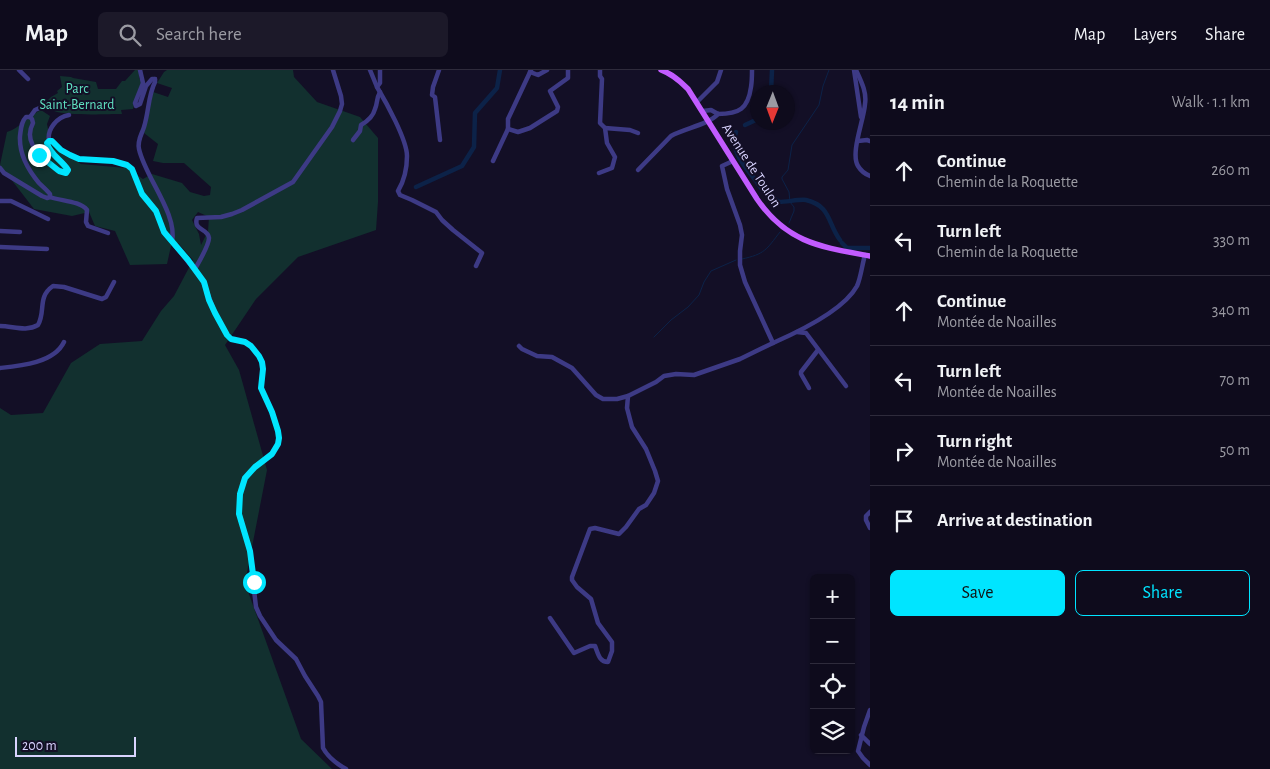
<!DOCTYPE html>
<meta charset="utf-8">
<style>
:root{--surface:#0e0b1c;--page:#1c1929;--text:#f1f3f6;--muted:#9b9ba3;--line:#2e2b3b;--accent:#00e5ff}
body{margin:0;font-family:"Alegreya Sans",sans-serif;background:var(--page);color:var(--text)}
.controls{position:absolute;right:15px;bottom:15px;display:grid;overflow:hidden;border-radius:8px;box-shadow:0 1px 4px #0004}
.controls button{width:45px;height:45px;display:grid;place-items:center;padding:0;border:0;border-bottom:1px solid var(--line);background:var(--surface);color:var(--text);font:25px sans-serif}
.compass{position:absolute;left:750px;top:15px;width:45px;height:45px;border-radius:50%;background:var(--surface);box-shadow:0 1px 4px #0004;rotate:181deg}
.scale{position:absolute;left:15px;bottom:12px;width:121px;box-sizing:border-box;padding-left:5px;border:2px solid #d9d4ff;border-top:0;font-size:14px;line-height:18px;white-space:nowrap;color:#d9d4ff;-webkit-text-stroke:4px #130f26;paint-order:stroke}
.stop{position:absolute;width:15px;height:15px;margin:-11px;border:4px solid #00e5ff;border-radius:50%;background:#fff}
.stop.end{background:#00e5ff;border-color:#fff;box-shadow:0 1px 5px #0008}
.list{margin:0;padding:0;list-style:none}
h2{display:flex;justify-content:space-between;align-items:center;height:65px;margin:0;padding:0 20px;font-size:21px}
h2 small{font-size:16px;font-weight:400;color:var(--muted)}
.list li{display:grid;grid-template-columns:32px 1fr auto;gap:15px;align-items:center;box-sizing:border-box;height:70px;padding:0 20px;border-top:1px solid var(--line)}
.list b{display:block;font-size:19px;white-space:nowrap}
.list p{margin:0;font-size:16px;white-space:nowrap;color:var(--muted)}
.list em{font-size:16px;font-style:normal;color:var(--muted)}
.actions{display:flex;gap:10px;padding:15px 20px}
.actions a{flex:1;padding:11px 0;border:1px solid var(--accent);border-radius:8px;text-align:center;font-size:18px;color:var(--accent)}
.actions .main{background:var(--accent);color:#111}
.icon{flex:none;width:28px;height:28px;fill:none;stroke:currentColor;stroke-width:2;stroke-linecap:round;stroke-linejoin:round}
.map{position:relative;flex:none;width:870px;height:699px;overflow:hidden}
header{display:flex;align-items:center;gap:30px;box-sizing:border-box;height:70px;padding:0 25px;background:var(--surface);border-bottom:1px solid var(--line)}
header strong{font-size:24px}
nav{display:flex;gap:28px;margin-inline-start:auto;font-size:18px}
.search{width:350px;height:45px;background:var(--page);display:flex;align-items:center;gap:12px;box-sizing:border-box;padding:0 18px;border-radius:8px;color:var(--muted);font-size:19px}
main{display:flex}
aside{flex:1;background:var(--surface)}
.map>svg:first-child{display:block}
</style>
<header>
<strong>Map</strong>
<div class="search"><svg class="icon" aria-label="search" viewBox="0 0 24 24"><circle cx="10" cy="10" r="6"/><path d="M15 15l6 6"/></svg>Search here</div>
<nav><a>Map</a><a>Layers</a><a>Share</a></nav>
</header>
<main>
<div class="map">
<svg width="870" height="699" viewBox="0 0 870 699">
<rect width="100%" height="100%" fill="#130f26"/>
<g fill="#12302f" fill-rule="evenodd">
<path d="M135,0h4v8l3,5 -5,11 -4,15 -12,1 1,4c-16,0 -55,2 -68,-3 -5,-2 -7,-3 -9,-8l6,-6 7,-4 -1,-2 5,-4 -2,-11 11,1 2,1 23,4 2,7h18l6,-8h3z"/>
<path d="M167,0h126l1,7 23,25 43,15 18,21v64l-2,28 -78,27 -42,42 -31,46 14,25 28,100 -22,113 56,156 31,30h-332v-361l11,7 32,-2 28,-50 29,-19 42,-3 19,-30 13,-15 19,-36 -15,-17 -7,3 -4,18 -37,1 -15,-34 -20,-5 -6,-14 -17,4 -38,-7 -34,-44 7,-33c13,-4 21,-16 34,-22l9,6 -3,8 4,20 30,20 45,4 17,11 9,-5 30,9 8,9 14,4 6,-1 1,-8 -27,-24h-21l-10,-2 5,-17 -14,-11 9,-41 15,5 4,-9 -15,-5 7,-11zM198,142l11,5 -1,14 -7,14 -2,-11 -7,-14z"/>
</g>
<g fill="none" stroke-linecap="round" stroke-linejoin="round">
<g stroke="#0c2248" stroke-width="1">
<polyline points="789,153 794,141 794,137 790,132 789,122 782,109 782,107 788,100 792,75 819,35 823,16 829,0"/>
<path d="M742,189c23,-5 24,-9 38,-27"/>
<polyline points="654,267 671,250 688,237 699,225 704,212 711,201 736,190"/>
</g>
<g stroke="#0c2248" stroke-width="4.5">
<polyline points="771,22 772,0"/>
<polyline points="745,55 758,49"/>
<path d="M736,62c-7,18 10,36 20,49 3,4 6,9 10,12 4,4 9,5 13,9 8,0 21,-3 27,-2 25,6 21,22 34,40"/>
<polyline points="416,117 462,96 474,77 475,43 497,18 500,0"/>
<polyline points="842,173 847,178 870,178"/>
</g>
<g stroke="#3d3a85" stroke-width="4.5">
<polyline points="19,0 28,9"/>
<polyline points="140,0 143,13 135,33 136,36 140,34 146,16 152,9 155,9"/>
<polyline points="370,0 377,17"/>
<path d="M380,0v13l-3,4c9,15 30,53 30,69 0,12 -3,25 -9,35l2,4 12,5 24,12 6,8 11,10 29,23 -6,13"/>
<polyline points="439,0 433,17 432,25 435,27 440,70"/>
<polyline points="854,0 861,47"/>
<path d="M856,0c5,11 11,22 9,34 -1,16 -15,49 -7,62 3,5 7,8 12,10"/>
<polyline points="530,2 538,5 547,0"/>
<path d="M155,9v3c-7,14 -6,29 -11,45 -2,7 -7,13 -5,22 6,28 39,65 33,93"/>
<polyline points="697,32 717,12 721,0"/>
<polyline points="703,41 711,40 718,44"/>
<path d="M718,44c21,0 30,-5 33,-27 1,-6 1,-11 1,-17"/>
<polyline points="30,47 35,40 46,35"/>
<polyline points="605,58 630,60 638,63"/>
<polyline points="508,59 518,62 530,58 557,41 558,37 550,21 568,8 568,0"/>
<path d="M353,70l7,-9 1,-6c7,-4 12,-8 14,-16 3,-7 1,-10 5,-17"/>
<path d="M49,71h3l9,9 8,5 10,4 34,2 14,4 5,4 10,25 14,17 8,21 38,47 13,34 12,22 4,4 14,3 6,4 8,10 3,6 1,7 -2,19 11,24 6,19 1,7 -1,6 -6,10 -17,13 -10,11 -5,16 -1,20 11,37 3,21 1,18 2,17 4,9 16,24 20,19 9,17 13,20 3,6 2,46c5,9 14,16 23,21"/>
<polyline points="858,71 867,70 870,71"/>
<polyline points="493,91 508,59 508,49 531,0"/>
<path d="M0,98l4,5 38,23 5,2 3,-1v-3c-3,-4 -7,-7 -11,-11 -11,-13 -20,-30 -19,-47 1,-7 1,-14 6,-19h4l2,2 1,4c-9,17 3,29 16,40 5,4 9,8 17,10l2,-4c-6,-9 -18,-14 -21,-26l2,-2c-2,-12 8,-24 20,-26"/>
<path d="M638,100l33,-34c14,-8 37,-11 47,-22"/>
<polyline points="599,103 612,98 615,87 607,73 605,58 600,53 602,9 600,6 600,0"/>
<path d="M50,127c11,4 30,4 37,13l-1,12 2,4 20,7"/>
<polyline points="0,131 11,131 48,149"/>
<polyline points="0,161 20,162"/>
<polyline points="0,177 47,179"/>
<path d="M195,199c4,-7 14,-24 14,-31 -1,-10 -16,-7 -12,-20l24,-1 11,-3 10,-4 51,-28 39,-55 8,-16 2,-7 -1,-8 -8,-26"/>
<path d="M0,256c13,0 26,6 38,-1 8,-14 -1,-28 15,-39l11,1 38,12 4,-2 8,-15"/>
<polyline points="797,262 806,263 846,316"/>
<path d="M773,273c25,-11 71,-33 84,-57 4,-9 5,-21 8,-31"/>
<polyline points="519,276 522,279 537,286 552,287 572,298 596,325 603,329 617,329 628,326 656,312 664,306 676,304 694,305 740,289 773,273 745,212 740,195 740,181 742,165 740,155 727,119 722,96 733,91"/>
<path d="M0,298c20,-2 54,-5 64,-26"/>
<polyline points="809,318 801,304 801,302 818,280"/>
<polyline points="870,442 866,446 866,450 870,458"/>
<path d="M550,548l24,35 16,-7h5c3,7 4,16 13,16l4,-11v-9l-14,-19 -7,-24 -14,-12 -5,-7v-3l18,-48 5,-1 24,6 7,-7 13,-18 7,-4 8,-12 4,-12 -3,-10 -9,-22 -14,-22 -5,-19 1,-12"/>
<polyline points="870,640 864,657 858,681 863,688 870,695"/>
<polyline points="861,665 870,674"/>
</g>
<path stroke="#c25bff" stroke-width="5.5" d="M661,0c11,4 18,10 27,19l69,110c30,44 64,48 113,57"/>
</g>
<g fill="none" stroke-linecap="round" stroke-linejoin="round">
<path stroke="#00e5ff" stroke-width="6" d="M39,85l20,16 7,2 2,-3c-6,-10 -18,-15 -21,-27l2,-2h3l9,9 9,5 9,4 34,2 14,4 5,4 10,25 14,17 8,21 24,28 16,22 5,18 6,13 12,22 4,4 14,3 6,4 8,10 3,6 1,7 -2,19 11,24 6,19 1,7 -1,6 -6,10 -17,13 -10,11 -5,16 -1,20 11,37 4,31"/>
</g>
<g text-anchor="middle" stroke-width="4" stroke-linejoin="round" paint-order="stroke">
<g font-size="14" fill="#5fe0c0" stroke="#130f26">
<text x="77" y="23">Parc<tspan x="77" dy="16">Saint-Bernard</tspan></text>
</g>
<g font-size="14" fill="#d9d4ff" stroke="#130f26">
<text transform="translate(752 95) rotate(57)" y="5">Avenue de Toulon</text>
</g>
</g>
</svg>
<div class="controls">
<button>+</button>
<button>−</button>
<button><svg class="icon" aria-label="locate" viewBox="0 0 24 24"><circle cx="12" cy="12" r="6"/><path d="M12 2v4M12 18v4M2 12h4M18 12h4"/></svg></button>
<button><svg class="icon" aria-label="layers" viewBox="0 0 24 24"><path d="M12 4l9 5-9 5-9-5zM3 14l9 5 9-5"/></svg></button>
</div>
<svg class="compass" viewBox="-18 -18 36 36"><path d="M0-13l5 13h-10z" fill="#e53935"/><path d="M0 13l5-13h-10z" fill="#9b9ba3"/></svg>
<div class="scale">200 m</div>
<div class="stop" style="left:254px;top:512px"></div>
<div class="stop end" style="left:39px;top:85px"></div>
</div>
<aside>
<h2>14 min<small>Walk · 1.1 km</small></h2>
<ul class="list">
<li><svg class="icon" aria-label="ahead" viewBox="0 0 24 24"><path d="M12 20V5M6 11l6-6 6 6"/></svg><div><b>Continue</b><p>Chemin de la Roquette</p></div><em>260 m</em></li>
<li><svg class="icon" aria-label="left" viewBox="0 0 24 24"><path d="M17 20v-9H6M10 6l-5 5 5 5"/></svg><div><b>Turn left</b><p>Chemin de la Roquette</p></div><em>330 m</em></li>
<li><svg class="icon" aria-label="ahead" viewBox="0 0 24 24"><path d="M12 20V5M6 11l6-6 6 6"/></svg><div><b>Continue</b><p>Montée de Noailles</p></div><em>340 m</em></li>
<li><svg class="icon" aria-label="left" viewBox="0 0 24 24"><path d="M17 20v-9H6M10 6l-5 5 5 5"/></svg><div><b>Turn left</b><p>Montée de Noailles</p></div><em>70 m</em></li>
<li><svg class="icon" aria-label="right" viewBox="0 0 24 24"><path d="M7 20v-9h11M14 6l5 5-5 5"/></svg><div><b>Turn right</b><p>Montée de Noailles</p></div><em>50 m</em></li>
<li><svg class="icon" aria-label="arrive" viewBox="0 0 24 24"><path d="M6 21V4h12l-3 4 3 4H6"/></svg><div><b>Arrive at destination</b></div></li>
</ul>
<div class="actions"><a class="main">Save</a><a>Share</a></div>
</aside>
</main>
